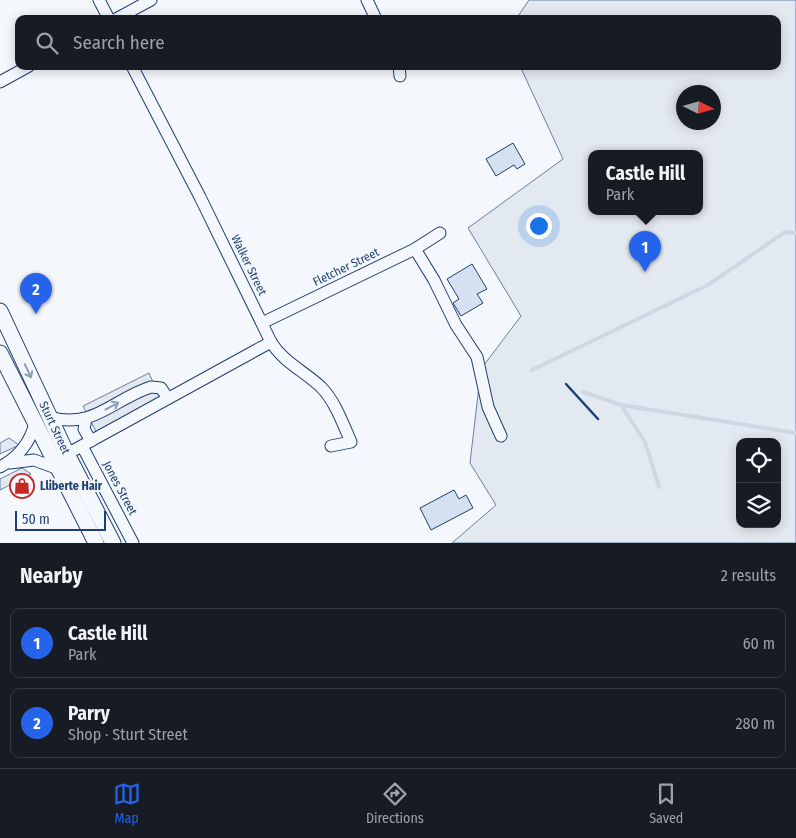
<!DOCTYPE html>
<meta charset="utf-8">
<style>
:root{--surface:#171b24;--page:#20242c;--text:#f1f3f6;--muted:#9ea1a6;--line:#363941;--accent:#2563eb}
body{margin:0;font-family:"Fira Sans Condensed",sans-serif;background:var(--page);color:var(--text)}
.controls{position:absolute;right:15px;bottom:15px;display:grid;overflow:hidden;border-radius:10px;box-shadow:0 2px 12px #0003}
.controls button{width:45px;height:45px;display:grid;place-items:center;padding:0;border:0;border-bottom:1px solid var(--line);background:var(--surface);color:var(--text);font:25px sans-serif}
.compass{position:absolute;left:676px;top:85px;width:45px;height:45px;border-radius:50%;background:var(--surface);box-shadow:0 2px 12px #0003;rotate:95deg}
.scale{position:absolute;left:15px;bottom:12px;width:91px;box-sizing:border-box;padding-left:5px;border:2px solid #1d3f73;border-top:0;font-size:14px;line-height:18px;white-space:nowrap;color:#1d3f73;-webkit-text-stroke:4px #f4f7fb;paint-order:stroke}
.you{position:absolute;left:538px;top:225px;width:18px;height:18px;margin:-12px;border:4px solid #fff;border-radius:50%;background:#1a73e8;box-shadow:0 0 0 8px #1a73e833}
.badge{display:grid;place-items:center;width:32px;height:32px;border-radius:50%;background:var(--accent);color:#fff;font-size:16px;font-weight:700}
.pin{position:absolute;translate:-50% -41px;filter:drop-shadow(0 1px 2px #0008)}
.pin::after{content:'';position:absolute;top:26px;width:18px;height:15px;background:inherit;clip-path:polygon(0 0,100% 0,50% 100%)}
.popup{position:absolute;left:588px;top:150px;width:115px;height:65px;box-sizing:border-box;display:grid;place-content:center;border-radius:10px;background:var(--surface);filter:drop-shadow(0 1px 4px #0005);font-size:16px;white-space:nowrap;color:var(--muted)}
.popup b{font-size:19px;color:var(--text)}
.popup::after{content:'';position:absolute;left:50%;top:100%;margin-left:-10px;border:10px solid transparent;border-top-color:var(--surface)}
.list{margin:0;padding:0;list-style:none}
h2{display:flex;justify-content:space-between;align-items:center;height:65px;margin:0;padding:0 20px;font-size:21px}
h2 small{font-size:16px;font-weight:400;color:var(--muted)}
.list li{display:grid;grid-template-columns:32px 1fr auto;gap:15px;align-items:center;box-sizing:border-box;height:70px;margin:0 10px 10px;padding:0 10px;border:1px solid var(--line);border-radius:10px}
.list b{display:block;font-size:19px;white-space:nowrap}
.list p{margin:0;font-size:16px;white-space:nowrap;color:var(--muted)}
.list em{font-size:16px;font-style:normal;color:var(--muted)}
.icon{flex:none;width:28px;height:28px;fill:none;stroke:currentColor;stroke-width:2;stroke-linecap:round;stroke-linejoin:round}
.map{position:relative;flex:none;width:796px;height:543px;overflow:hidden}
.search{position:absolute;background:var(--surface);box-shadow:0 2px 12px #0003;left:15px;right:15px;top:15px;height:55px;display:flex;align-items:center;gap:12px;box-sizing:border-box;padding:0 18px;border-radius:10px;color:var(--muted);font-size:19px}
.sheet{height:225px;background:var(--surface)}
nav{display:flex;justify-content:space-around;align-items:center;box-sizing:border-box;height:70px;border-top:1px solid var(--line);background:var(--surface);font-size:14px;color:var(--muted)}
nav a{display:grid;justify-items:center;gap:2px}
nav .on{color:var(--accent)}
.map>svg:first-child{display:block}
</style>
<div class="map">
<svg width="796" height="543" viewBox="0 0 796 543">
<rect width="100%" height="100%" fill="#f4f7fb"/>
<path fill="#e3e9f0" stroke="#687fa3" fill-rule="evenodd" d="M529,0h267v543h-344l44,-38 -26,-42 11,-94 40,-53 -53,-88 95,-69 -43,-93h257v-47h-261zM684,92h30v30h-30zM591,153h108v58h-108zM740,442h37v82h-37z"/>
<g fill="#e3e8f0" stroke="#687fa3">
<polygon points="149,373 162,403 99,437 83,406"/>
<polygon points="9,438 19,445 0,454 0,443"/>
<polygon points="22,468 31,474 0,490 0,479"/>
</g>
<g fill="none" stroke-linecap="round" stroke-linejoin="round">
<g stroke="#cfd7e4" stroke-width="4">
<polyline points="532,370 708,285 785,232 796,233"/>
<polyline points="583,392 621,405 796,433"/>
<polyline points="621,405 645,442 659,487"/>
</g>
</g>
<g fill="#d5e0f0" stroke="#1d3f73">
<polygon points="513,143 525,164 517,169 514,165 496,176 486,159"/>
<polygon points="472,264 487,289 477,294 483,303 461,316 453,303 459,299 447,279"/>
<polygon points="454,490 459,499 466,495 473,508 431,530 420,508"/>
</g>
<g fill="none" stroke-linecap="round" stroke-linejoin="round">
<defs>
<g id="minor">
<polyline points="99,0 109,19"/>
<polyline points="367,0 376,19"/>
<polyline points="116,19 151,0"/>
<path d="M132,66l68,131 71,145c12,20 33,29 50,45 14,14 22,37 30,55l-20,4"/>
<polyline points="399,66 400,76"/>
<polyline points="0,82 29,66"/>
<polyline points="415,249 434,280 456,325 477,357 488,407 501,436"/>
<polyline points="262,323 415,249 440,233"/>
<path d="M49,417c44,13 64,-18 102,-30l10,1 6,9"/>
<polyline points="86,419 84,429 91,441"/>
<polyline points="82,446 133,543"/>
<polyline points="67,454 271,342"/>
<polyline points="10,463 34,460 56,468"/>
<path d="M0,467c19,-10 30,-24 35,-44"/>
</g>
<g id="secondary">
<path id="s1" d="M0,311l67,143 46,89"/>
<polyline points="0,353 96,543"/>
</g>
</defs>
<use href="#minor" stroke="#1d3f73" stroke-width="13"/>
<use href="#secondary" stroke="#1d3f73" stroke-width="17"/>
<use href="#minor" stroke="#f4f7fb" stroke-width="11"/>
<use href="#secondary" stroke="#f4f7fb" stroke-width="15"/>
<polyline stroke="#1d3f73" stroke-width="2.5" points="566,384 598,419"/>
</g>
<defs><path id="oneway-shaft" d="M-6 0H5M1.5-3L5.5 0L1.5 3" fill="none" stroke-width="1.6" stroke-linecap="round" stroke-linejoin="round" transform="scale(1.25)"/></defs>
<g stroke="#889bb7">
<use href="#oneway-shaft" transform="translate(28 371) rotate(65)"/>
<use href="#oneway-shaft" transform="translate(112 406) rotate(-28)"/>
</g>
<defs>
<symbol id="shop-ring" viewBox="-11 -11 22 22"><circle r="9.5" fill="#f4f7fb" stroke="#c62828" stroke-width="1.5"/><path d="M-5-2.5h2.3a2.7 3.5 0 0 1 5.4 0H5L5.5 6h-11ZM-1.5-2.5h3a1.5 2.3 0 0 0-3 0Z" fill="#c62828"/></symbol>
</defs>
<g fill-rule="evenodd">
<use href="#shop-ring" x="8" y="472" width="28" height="28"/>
</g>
<g text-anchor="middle" stroke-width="4" stroke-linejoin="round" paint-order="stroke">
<g font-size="12" fill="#1d3f73" stroke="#f4f7fb">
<text transform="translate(249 265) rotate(64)" y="4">Walker Street</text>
<text transform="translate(346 267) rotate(-26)" y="4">Fletcher Street</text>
<text dy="4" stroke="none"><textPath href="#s1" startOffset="129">Sturt Street</textPath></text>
<text transform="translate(120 488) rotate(62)" y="4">Jones Street</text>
</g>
<g font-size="12" font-weight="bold" fill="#1d3f73" stroke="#f4f7fb" text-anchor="start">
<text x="40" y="490">Lliberte Hair</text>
</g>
</g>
</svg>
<div class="controls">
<button><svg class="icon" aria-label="locate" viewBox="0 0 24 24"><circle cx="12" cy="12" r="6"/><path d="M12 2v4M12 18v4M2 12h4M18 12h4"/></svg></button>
<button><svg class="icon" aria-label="layers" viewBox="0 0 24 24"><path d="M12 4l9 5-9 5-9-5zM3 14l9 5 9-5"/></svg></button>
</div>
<svg class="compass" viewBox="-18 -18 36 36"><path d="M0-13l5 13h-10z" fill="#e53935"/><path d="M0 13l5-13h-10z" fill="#9ea1a6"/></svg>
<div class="scale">50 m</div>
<div class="you"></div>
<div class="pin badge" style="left:645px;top:272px">1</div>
<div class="popup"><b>Castle Hill</b>Park</div>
<div class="pin badge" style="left:36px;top:314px">2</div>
<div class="search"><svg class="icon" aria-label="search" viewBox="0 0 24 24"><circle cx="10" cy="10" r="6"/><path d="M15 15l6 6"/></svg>Search here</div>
</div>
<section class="sheet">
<h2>Nearby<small>2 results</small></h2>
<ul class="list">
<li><span class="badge">1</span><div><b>Castle Hill</b><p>Park</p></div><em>60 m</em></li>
<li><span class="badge">2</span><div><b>Parry</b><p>Shop · Sturt Street</p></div><em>280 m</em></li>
</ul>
</section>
<nav>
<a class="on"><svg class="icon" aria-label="map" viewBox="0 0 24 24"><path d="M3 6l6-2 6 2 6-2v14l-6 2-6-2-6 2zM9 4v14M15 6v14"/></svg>Map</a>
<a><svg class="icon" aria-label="directions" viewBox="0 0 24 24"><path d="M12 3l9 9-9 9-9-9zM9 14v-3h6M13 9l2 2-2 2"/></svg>Directions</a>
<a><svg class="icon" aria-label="saved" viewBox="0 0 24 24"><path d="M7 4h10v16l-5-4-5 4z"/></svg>Saved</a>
</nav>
